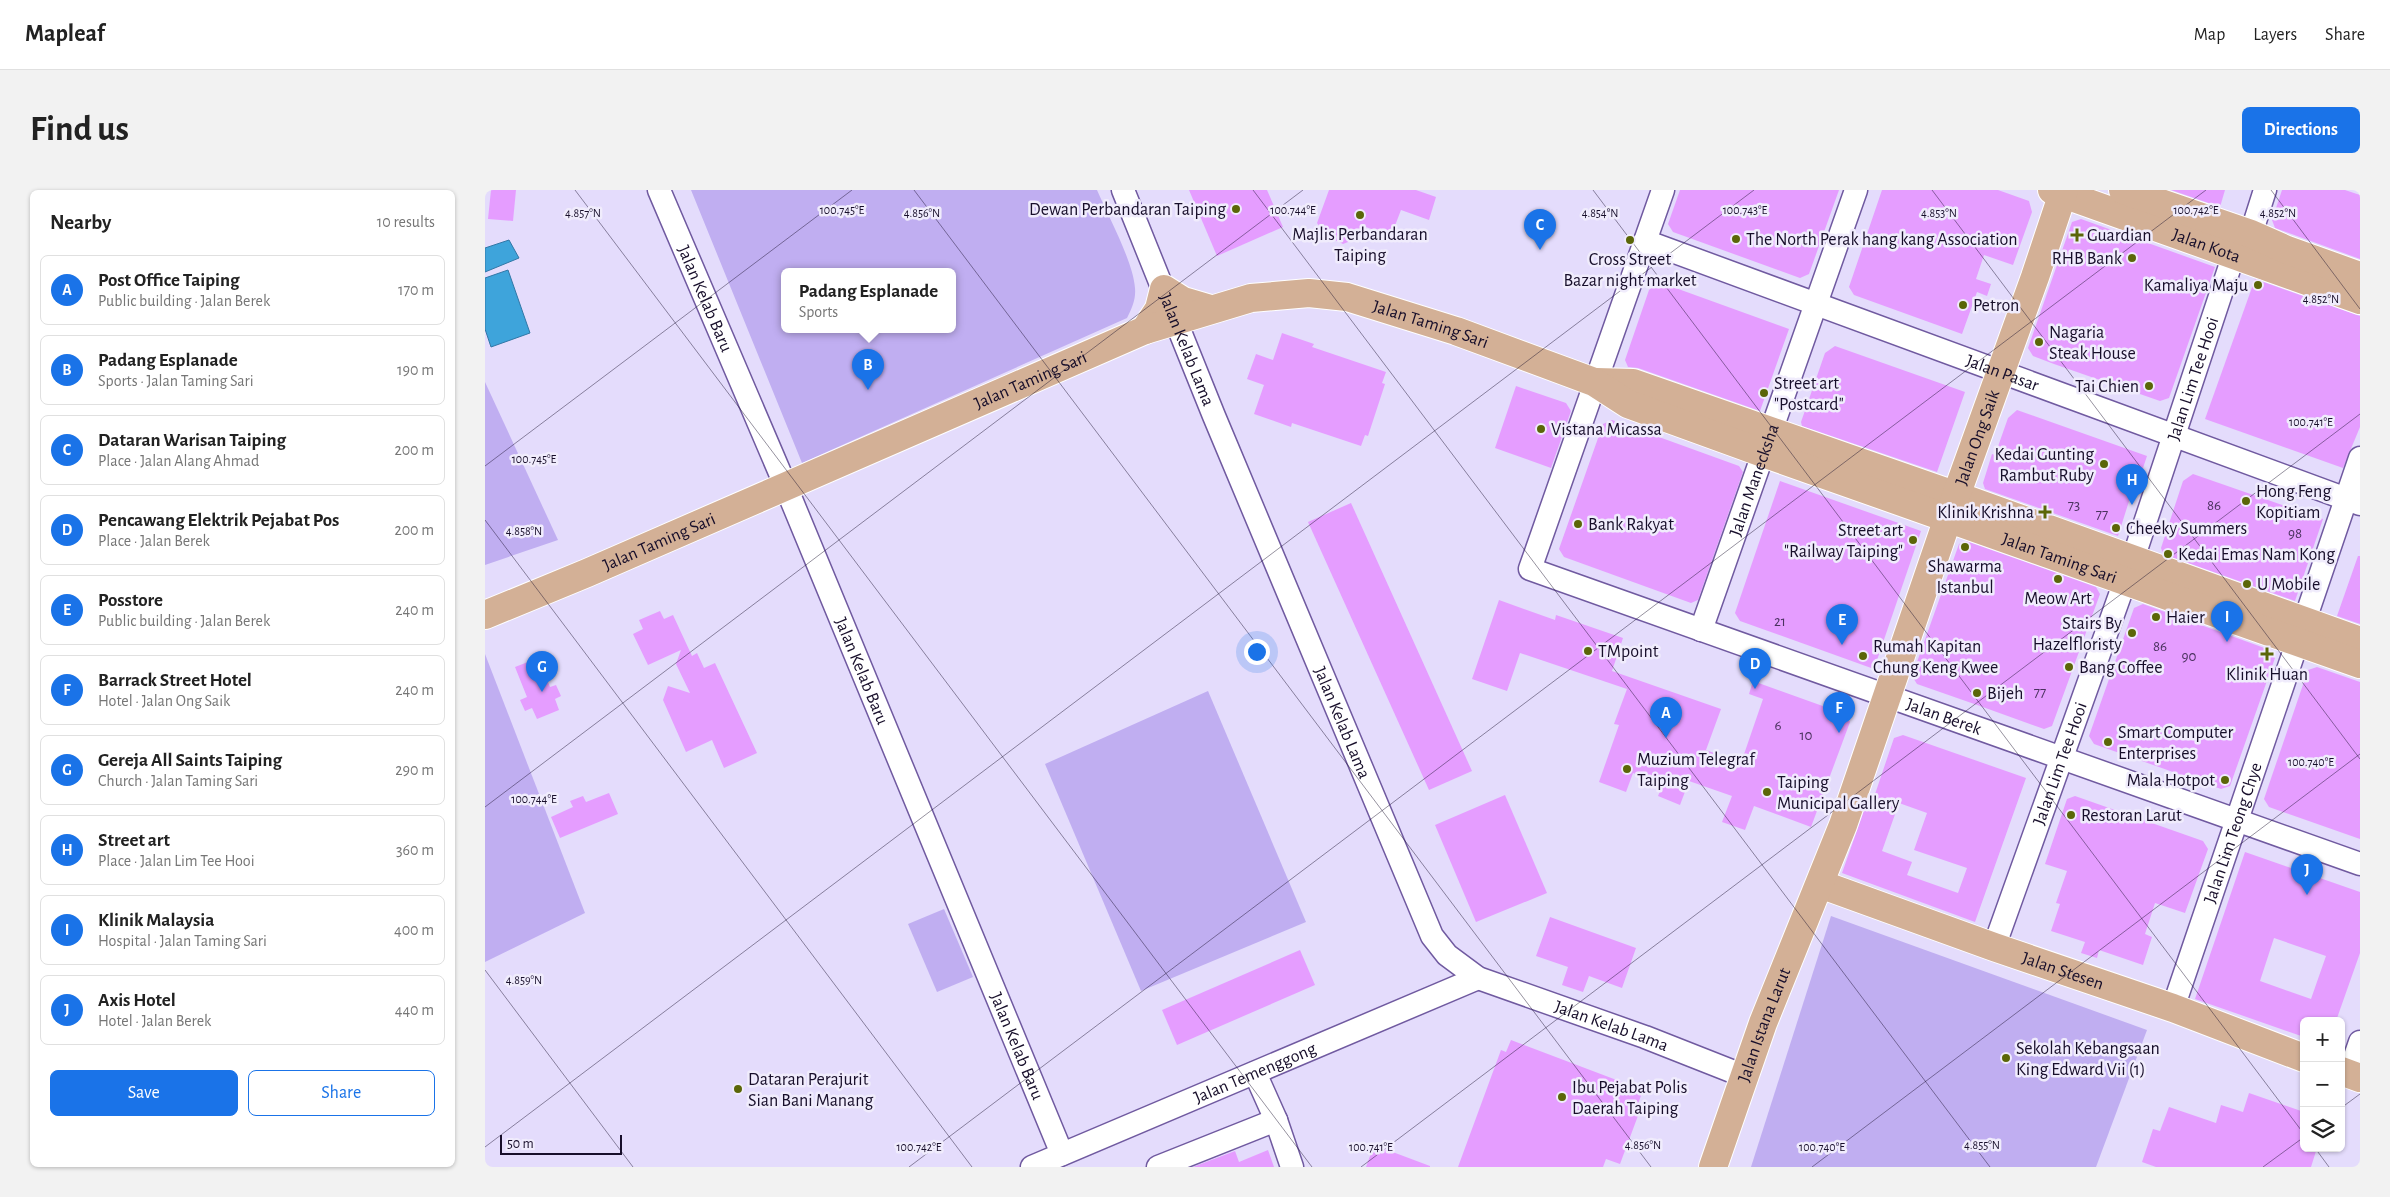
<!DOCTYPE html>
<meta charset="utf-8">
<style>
:root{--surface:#fff;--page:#f2f2f2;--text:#222;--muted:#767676;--line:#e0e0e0;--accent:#1a73e8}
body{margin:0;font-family:"Alegreya Sans",sans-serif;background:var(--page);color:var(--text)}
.controls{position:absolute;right:15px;bottom:15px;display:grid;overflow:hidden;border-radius:8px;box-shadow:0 1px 4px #0004}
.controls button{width:45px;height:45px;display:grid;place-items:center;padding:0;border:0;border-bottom:1px solid var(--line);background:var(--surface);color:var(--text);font:25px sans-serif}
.scale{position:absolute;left:15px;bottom:12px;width:122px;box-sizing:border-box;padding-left:5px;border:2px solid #170e2a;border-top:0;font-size:14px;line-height:18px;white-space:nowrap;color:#170e2a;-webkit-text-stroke:4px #f0ecfc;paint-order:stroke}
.you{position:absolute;left:771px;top:461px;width:18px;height:18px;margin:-12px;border:4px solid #fff;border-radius:50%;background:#1a73e8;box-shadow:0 0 0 8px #1a73e833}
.badge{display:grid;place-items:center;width:32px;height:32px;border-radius:50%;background:var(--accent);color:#fff;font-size:16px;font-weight:700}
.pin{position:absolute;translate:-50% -41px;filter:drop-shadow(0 1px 2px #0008)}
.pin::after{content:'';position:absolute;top:26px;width:18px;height:15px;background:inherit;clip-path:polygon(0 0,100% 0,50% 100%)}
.popup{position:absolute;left:296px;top:78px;width:175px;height:65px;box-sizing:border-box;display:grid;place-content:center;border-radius:8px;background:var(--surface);filter:drop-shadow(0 1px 4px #0005);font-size:16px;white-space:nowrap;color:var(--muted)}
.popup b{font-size:19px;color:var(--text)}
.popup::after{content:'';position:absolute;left:50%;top:100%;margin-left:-10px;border:10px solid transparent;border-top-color:var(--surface)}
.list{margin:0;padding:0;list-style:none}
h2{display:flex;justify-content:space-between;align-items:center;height:65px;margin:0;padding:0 20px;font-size:21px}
h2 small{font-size:16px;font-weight:400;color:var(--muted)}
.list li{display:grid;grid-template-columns:32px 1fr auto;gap:15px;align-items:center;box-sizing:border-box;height:70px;margin:0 10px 10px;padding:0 10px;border:1px solid var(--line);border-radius:8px}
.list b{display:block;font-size:19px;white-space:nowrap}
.list p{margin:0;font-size:16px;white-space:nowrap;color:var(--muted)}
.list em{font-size:16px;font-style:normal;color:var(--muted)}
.actions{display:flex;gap:10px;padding:15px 20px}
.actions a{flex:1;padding:11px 0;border:1px solid var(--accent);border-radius:8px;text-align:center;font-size:18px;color:var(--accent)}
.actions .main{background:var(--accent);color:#fff}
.icon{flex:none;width:28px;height:28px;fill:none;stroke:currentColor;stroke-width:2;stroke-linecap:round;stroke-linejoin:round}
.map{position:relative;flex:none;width:1875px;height:977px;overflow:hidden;border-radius:8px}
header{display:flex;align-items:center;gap:30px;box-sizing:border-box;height:70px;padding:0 25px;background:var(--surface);border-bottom:1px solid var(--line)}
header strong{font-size:24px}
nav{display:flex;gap:28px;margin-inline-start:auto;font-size:18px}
.intro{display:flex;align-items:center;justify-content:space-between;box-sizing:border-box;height:120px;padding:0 30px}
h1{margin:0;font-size:35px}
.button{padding:12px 22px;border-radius:8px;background:var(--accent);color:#fff;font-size:18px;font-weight:700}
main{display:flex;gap:30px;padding:0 30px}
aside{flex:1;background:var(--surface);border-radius:8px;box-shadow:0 1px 4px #0004}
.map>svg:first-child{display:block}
</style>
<header>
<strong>Mapleaf</strong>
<nav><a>Map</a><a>Layers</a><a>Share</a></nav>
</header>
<div class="intro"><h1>Find us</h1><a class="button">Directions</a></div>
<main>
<aside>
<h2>Nearby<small>10 results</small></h2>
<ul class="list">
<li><span class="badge">A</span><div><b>Post Office Taiping</b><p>Public building · Jalan Berek</p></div><em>170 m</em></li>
<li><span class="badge">B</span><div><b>Padang Esplanade</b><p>Sports · Jalan Taming Sari</p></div><em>190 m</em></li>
<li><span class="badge">C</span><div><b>Dataran Warisan Taiping</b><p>Place · Jalan Alang Ahmad</p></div><em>200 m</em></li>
<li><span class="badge">D</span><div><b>Pencawang Elektrik Pejabat Pos</b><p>Place · Jalan Berek</p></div><em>200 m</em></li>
<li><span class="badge">E</span><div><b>Posstore</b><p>Public building · Jalan Berek</p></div><em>240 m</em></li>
<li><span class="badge">F</span><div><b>Barrack Street Hotel</b><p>Hotel · Jalan Ong Saik</p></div><em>240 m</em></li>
<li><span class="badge">G</span><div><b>Gereja All Saints Taiping</b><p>Church · Jalan Taming Sari</p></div><em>290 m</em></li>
<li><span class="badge">H</span><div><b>Street art</b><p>Place · Jalan Lim Tee Hooi</p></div><em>360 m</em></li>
<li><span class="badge">I</span><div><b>Klinik Malaysia</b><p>Hospital · Jalan Taming Sari</p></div><em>400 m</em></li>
<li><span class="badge">J</span><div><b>Axis Hotel</b><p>Hotel · Jalan Berek</p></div><em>440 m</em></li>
</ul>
<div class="actions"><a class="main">Save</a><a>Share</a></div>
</aside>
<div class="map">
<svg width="1875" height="977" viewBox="0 0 1875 977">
<rect width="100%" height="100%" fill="#e4dcfc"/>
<g fill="#c0aef1" fill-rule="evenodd">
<path d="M206,0h406c11,26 36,71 38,98 1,11 -3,20 -8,30l-325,145zM467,81v58h-168v-58z"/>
<polygon points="0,192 73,350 0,375"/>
<polygon points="0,464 100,723 0,772"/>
<polygon points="723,501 821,732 656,801 560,574"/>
<polygon points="459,719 488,787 452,802 423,734"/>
<polygon points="1346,726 1662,840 1611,977 1266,977"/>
</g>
<g fill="#3ea4db" stroke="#3277a6">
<polygon points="24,50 34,68 0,82 0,58"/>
<polygon points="23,80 45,143 6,157 0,139 0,88"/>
</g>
<g fill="#e59dff" fill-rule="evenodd">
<polygon points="6,0 31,0 28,31 3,29"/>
<polygon points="704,0 782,0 798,37 732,66"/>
<polygon points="844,0 931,0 951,7 944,30 916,20 906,46 878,36 873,48 858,54 840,45 832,33"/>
<polygon points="1195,0 1354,0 1324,84 1315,88 1188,42 1183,34"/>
<polygon points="1397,0 1513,0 1544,11 1547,22 1528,75 1499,65 1491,89 1506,94 1502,106 1492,102 1477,144 1369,105 1364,97"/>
<polygon points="1686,0 1740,0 1735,17"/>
<polygon points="1797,0 1860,0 1875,5 1875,69 1790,38 1787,30"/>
<polygon points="1596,29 1730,77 1684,208 1675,211 1569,174 1548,166 1543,158 1587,32"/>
<polygon points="1770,89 1875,126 1875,237 1858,278 1720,229"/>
<polygon points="1174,92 1304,139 1275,221 1153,178 1143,177 1140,170 1164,100"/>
<polygon points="797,143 829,154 827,157 901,182 897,193 900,194 883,246 880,245 876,256 807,233 806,237 769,224 779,195 762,189 771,164 788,170"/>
<polygon points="1350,156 1480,202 1452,282 1317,236 1316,232 1340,163"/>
<polygon points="1031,196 1081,213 1086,221 1066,278 1010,258"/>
<polygon points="1532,220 1662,266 1648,308 1645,308 1633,346 1500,299 1498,293 1507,264 1510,265 1523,228"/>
<polygon points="1127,230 1254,276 1258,282 1213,410 1206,413 1079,367 1074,359 1118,234"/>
<polygon points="1708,284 1838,329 1810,411 1678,364 1676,358 1698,291"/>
<polygon points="1295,291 1436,341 1389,479 1255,431 1250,423"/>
<polygon points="866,313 987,581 944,600 823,332"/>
<polygon points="1481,351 1611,397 1615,404 1567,536 1559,539 1495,516 1432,494 1427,486 1474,354"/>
<polygon points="1873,366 1875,366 1875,434 1852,426"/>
<polygon points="1014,410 1070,430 1071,425 1138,448 1127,481 1236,519 1221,560 1256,573 1278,509 1264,504 1268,491 1360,524 1365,532 1326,637 1269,616 1260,640 1237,632 1247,606 1204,591 1195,615 1173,606 1178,594 1148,583 1141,602 1114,592 1134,535 1129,534 1142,499 1035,463 1022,501 987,489"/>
<polygon points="1658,414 1785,460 1790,468 1745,596 1736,599 1609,554 1604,546 1649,418"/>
<polygon points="175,421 179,429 188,425 207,466 212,463 219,478 230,473 272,563 239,578 227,550 201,562 178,510 183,496 205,503 191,474 196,460 163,475 148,444 158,439 154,430"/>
<polygon points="53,468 65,497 71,495 76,506 70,509 74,520 52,529 47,518 40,521 35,510 42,507 30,477"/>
<polygon points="1832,477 1875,492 1875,649 1784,617 1779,609 1823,480"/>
<path d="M1418,545l123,43 -51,144 -133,-49 24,-68 5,1 23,-68zM1414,613l28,10 -13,37 53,18 -9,25 -51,-18 5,-13 -30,-11z"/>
<polygon points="124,603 133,624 75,648 66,627 88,617 85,611 98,606 101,612"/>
<polygon points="1020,605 1062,703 991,732 950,635"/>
<polygon points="1590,606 1718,651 1723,659 1700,723 1670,713 1660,744 1667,747 1658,775 1614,760 1612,768 1596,763 1600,752 1566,741 1575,714 1571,713 1582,681 1560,674 1582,609"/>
<path d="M1760,662l115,40v61l-24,68h-32v16l-109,-38zM1789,748l52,18 -15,43 -51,-18z"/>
<polygon points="1065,727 1151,758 1137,798 1104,786 1098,802 1077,795 1083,777 1051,766"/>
<polygon points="815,760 830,795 692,855 677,820"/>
<polygon points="1026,850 1158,900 1153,914 1157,915 1135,974 1121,969 1118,977 973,977 1016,860 1021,862"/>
<polygon points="1764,903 1819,922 1819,958 1832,958 1826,977 1671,977 1657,972 1668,939 1675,941 1684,917 1731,933 1736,915 1758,922"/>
<polygon points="889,955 945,976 945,977 881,977"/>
<polygon points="783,960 789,977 708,977 750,961 754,972"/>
</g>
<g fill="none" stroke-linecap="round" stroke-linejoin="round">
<defs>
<g id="minor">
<path id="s1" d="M174,0l127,297 276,667"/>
<path id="s2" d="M638,0l91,226 218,520 15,19 31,23 167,59 99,39"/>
<path id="s3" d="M1178,0l-133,379 830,295"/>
<polyline points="1766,44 1780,0"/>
<path id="s4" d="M1160,51l715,263"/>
<path id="s5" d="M1648,369l101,-305"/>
<path id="s6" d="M1216,440l155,-440"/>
<path id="s7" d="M1509,757l131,-366"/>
<path id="s8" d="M1688,818l187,-550"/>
<polyline points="770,883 791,930 807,977"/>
<polyline points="1864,884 1875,852"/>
<path id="s9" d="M547,977l446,-189"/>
<polyline points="673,977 791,930"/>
</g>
<g id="major">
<path id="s10" d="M1567,0l308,110"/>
<polyline points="1638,0 1766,44 1802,60 1875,86"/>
<polyline points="660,140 674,119 679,99 698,111 725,119"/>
<polyline points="1111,192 1148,193 1472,306 1875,451"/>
<path id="s11" d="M0,425l102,-42 558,-243 106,-32 58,-5 38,4 109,34 138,51 34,22 135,49 597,211"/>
<path id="s12" d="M1335,694l174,63 179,61 131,50"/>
<polyline points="1856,881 1875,888"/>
<path id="s13" d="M1228,977l50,-144 80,-198 105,-307 87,-241 29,-87"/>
</g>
</defs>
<use href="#minor" stroke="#705aa0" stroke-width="25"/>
<use href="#major" stroke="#fff" stroke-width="30"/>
<use href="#minor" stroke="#fff" stroke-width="22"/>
<use href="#major" stroke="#d3b096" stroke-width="28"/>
</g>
<path fill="none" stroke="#170e2a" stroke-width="1" stroke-opacity="0.45" d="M90,0l737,977M429,0l737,977M768,0l737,977M1108,0l711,944M1447,0l428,569M1786,0l89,119M0,276l367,-276M0,330l487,647M0,617l818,-617M0,780l148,197M1856,918l19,-14M0,957l1269,-957M1830,958l14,19M424,977l1297,-977M876,977l999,-753M1327,977l548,-413M1778,977l41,-30"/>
<g fill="#5b6608" stroke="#f0ecfc" stroke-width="2">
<circle cx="751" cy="19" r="5"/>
<circle cx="875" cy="25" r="5"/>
<path d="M1589.5 37.5h5v5h5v5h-5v5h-5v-5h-5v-5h5z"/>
<circle cx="1251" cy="49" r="5"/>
<circle cx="1145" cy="50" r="5"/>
<circle cx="1647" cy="68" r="5"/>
<circle cx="1773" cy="95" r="5"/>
<circle cx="1478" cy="115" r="5"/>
<circle cx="1554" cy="152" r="5"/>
<circle cx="1664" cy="196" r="5"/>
<circle cx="1279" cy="203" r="5"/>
<circle cx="1056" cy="239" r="5"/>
<circle cx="1619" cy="274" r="5"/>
<circle cx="1761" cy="311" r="5"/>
<path d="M1557.5 314.5h5v5h5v5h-5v5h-5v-5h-5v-5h5z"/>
<circle cx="1093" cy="334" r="5"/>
<circle cx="1631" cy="338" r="5"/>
<circle cx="1428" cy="350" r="5"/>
<circle cx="1480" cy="357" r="5"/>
<circle cx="1683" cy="364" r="5"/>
<circle cx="1573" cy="389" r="5"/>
<circle cx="1762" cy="394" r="5"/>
<circle cx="1671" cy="427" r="5"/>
<circle cx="1647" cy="443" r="5"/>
<circle cx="1103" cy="461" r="5"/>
<path d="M1779.5 456.5h5v5h5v5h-5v5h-5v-5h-5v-5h5z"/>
<circle cx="1378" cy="466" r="5"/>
<circle cx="1584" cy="477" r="5"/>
<circle cx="1492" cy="503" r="5"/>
<circle cx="1623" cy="552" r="5"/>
<circle cx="1142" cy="579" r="5"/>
<circle cx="1740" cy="590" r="5"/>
<circle cx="1282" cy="602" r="5"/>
<circle cx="1586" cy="625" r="5"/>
<circle cx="1521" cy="868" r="5"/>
<circle cx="253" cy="899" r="5"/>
<circle cx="1077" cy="907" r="5"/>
</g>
<g text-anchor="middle" stroke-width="5" stroke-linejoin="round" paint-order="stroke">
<g font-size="15" fill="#4a325f">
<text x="1589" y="320">73</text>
<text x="1729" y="320">86</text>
<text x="1617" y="329">77</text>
<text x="1810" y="348">98</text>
<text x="1295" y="436">21</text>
<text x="1675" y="461">86</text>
<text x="1704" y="471">90</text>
<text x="1555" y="507">77</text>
<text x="1293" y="540">6</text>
<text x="1321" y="550">10</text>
</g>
<g font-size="18" fill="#170e2a" stroke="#f0ecfc" text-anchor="start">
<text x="741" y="25" text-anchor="end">Dewan Perbandaran Taiping</text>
<text x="875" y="50" text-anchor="middle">Majlis Perbandaran<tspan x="875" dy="21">Taiping</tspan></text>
<text x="1602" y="51">Guardian</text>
<text x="1261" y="55">The North Perak hang kang Association</text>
<text x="1637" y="74" text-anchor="end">RHB Bank</text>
<text x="1145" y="75" text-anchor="middle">Cross Street<tspan x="1145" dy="21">Bazar night market</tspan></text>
<text x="1763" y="101" text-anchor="end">Kamaliya Maju</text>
<text x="1488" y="121">Petron</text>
<text x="1564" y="148">Nagaria<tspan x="1564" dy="21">Steak House</tspan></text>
<text x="1289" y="199">Street art<tspan x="1289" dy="21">"Postcard"</tspan></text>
<text x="1654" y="202" text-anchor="end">Tai Chien</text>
<text x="1066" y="245">Vistana Micassa</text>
<text x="1609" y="270" text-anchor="end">Kedai Gunting<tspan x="1609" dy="21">Rambut Ruby</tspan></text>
<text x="1771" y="307">Hong Feng<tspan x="1771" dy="21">Kopitiam</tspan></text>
<text x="1549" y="328" text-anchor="end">Klinik Krishna</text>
<text x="1103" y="340">Bank Rakyat</text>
<text x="1641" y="344">Cheeky Summers</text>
<text x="1418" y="346" text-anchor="end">Street art<tspan x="1418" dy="21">"Railway Taiping"</tspan></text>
<text x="1693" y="370">Kedai Emas Nam Kong</text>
<text x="1480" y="382" text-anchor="middle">Shawarma<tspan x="1480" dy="21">Istanbul</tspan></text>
<text x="1772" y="400">U Mobile</text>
<text x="1573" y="414" text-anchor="middle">Meow Art</text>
<text x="1681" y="433">Haier</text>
<text x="1637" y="439" text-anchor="end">Stairs By<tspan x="1637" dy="21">Hazelfloristy</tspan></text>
<text x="1388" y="462">Rumah Kapitan<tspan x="1388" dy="21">Chung Keng Kwee</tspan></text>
<text x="1113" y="467">TMpoint</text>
<text x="1594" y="483">Bang Coffee</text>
<text x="1782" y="490" text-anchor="middle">Klinik Huan</text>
<text x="1502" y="509">Bijeh</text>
<text x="1633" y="548">Smart Computer<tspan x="1633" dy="21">Enterprises</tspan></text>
<text x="1152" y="575">Muzium Telegraf<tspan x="1152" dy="21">Taiping</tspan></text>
<text x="1730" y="596" text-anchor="end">Mala Hotpot</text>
<text x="1292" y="598">Taiping<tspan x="1292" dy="21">Municipal Gallery</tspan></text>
<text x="1596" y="631">Restoran Larut</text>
<text x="1531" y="864">Sekolah Kebangsaan<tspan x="1531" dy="21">King Edward Vii (1)</tspan></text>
<text x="263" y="895">Dataran Perajurit<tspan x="263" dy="21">Sian Bani Manang</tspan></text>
<text x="1087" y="903">Ibu Pejabat Polis<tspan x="1087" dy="21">Daerah Taiping</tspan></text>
</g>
<g font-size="18" fill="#170e2a" stroke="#f0ecfc">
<text dy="6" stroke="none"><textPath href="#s10" startOffset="164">Jalan Kota</textPath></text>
<text dy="6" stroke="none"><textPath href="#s1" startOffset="118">Jalan Kelab Baru</textPath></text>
<text dy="6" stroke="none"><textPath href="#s11" startOffset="1014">Jalan Taming Sari</textPath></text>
<text dy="6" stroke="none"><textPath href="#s2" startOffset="172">Jalan Kelab Lama</textPath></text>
<text dy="6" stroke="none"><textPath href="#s4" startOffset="381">Jalan Pasar</textPath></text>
<text dy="6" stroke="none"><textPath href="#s5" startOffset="190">Jalan Lim Tee Hooi</textPath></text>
<text dy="6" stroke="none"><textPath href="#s11" startOffset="594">Jalan Taming Sari</textPath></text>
<text dy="6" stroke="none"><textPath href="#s13" startOffset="776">Jalan Ong Saik</textPath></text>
<text dy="6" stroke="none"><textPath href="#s6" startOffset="159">Jalan Manecksha</textPath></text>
<text dy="6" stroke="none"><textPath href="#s11" startOffset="189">Jalan Taming Sari</textPath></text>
<text dy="6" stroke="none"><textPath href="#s11" startOffset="1686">Jalan Taming Sari</textPath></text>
<text dy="6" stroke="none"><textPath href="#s1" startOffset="522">Jalan Kelab Baru</textPath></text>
<text dy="6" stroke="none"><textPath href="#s3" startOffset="841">Jalan Berek</textPath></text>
<text dy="6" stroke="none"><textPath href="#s2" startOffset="576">Jalan Kelab Lama</textPath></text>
<text dy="6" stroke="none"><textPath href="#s7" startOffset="195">Jalan Lim Tee Hooi</textPath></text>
<text dy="6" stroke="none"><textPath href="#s8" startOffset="185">Jalan Lim Teong Chye</textPath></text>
<text dy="6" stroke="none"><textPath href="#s12" startOffset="258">Jalan Stesen</textPath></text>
<text dy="6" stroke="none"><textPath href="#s13" startOffset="151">Jalan Istana Larut</textPath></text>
<text dy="6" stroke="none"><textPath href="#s2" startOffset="1012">Jalan Kelab Lama</textPath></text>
<text dy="6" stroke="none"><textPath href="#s1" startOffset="928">Jalan Kelab Baru</textPath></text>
<text dy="6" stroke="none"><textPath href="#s9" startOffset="242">Jalan Temenggong</textPath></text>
</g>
</g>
<g font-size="12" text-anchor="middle" fill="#170e2a" stroke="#f0ecfc" stroke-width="5" stroke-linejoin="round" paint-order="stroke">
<text x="357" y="24">100.745°E</text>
<text x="808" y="24">100.744°E</text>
<text x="1260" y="24">100.743°E</text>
<text x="1711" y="24">100.742°E</text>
<text x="98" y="27">4.857°N</text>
<text x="437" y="27">4.856°N</text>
<text x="1115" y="27">4.854°N</text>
<text x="1454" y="27">4.853°N</text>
<text x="1793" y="27">4.852°N</text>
<text x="1836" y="113">4.852°N</text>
<text x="1826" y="236">100.741°E</text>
<text x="49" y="273">100.745°E</text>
<text x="39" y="345">4.858°N</text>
<text x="1826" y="576">100.740°E</text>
<text x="49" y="613">100.744°E</text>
<text x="39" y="794">4.859°N</text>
<text x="1158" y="959">4.856°N</text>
<text x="1497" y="959">4.855°N</text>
<text x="434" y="961">100.742°E</text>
<text x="886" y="961">100.741°E</text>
<text x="1337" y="961">100.740°E</text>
</g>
</svg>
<div class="controls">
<button>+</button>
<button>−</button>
<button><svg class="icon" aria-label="layers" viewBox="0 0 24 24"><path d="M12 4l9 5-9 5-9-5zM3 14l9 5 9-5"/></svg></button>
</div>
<div class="scale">50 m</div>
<div class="you"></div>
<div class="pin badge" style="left:1181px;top:548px">A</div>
<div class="pin badge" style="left:383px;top:200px">B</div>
<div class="popup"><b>Padang Esplanade</b>Sports</div>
<div class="pin badge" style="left:1055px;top:60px">C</div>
<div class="pin badge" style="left:1270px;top:499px">D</div>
<div class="pin badge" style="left:1357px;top:455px">E</div>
<div class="pin badge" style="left:1354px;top:543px">F</div>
<div class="pin badge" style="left:57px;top:502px">G</div>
<div class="pin badge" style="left:1647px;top:315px">H</div>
<div class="pin badge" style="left:1742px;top:452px">I</div>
<div class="pin badge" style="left:1822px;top:705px">J</div>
</div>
</main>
